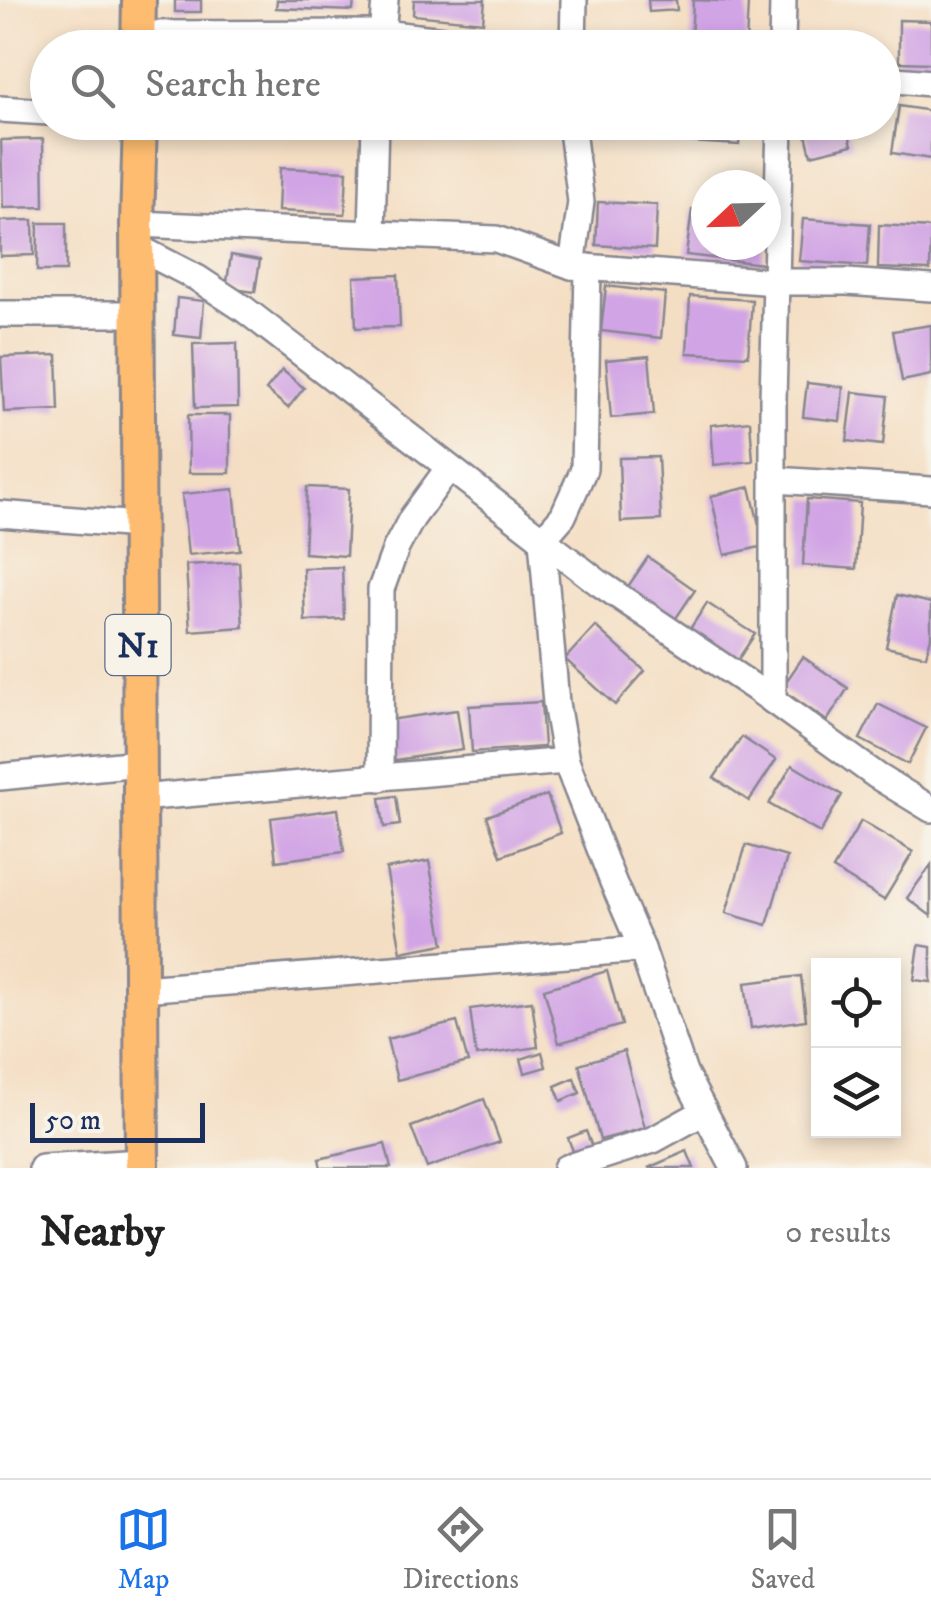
<!DOCTYPE html>
<style>
:root{--surface:#fff;--page:#f2f2f2;--text:#222;--muted:#767676;--line:#e0e0e0;--accent:#1a73e8}
body{margin:0;font-family:"IM FELL DW Pica",serif;background:var(--page);color:var(--text)}
.controls{position:absolute;right:30px;bottom:30px;display:grid;overflow:hidden;border-radius:0px;box-shadow:0 5px 15px #0003}
.controls button{width:90px;height:90px;display:grid;place-items:center;padding:0;border:0;border-bottom:2px solid var(--line);background:var(--surface);color:var(--text);font:50px sans-serif}
.compass{position:absolute;left:691px;top:170px;width:90px;height:90px;border-radius:50%;background:var(--surface);box-shadow:0 5px 15px #0003;rotate:248deg}
.scale{position:absolute;left:30px;bottom:25px;width:175px;box-sizing:border-box;padding-left:10px;border:5px solid #1b2f5e;border-top:0;font-size:28px;line-height:35px;white-space:nowrap;color:#1b2f5e;-webkit-text-stroke:8px #f7f3e8;paint-order:stroke}
.list{margin:0;padding:0;list-style:none}
h2{display:flex;justify-content:space-between;align-items:center;height:130px;margin:0;padding:0 40px;font-size:42px}
h2 small{font-size:32px;font-weight:400;color:var(--muted)}
.icon{flex:none;width:55px;height:55px;fill:none;stroke:currentColor;stroke-width:2;stroke-linecap:round;stroke-linejoin:round}
.map{position:relative;flex:none;width:931px;height:1168px;overflow:hidden}
.search{position:absolute;background:var(--surface);box-shadow:0 5px 15px #0003;left:30px;right:30px;top:30px;height:110px;display:flex;align-items:center;gap:25px;box-sizing:border-box;padding:0 35px;border-radius:55px;color:var(--muted);font-size:38px}
.sheet{height:310px;background:var(--surface)}
nav{display:flex;justify-content:space-around;align-items:center;box-sizing:border-box;height:140px;border-top:2px solid var(--line);background:var(--surface);font-size:28px;color:var(--muted)}
nav a{display:grid;justify-items:center;gap:5px}
nav .on{color:var(--accent)}
.map>svg:first-child{display:block}
</style>
<div class="map">
<svg width="931" height="1168" viewBox="0 0 931 1168">
<rect width="100%" height="100%" fill="#f7f3e8"/>
<filter id="ink" filterUnits="userSpaceOnUse"><feTurbulence type="fractalNoise" baseFrequency=".01" numOctaves="2"/><feDisplacementMap in="SourceGraphic" scale="20" xChannelSelector="R" yChannelSelector="G"/><feConvolveMatrix kernelMatrix="1 2 1 2 8 2 1 2 1" color-interpolation-filters="sRGB"/></filter>
<filter id="wash" filterUnits="userSpaceOnUse"><feTurbulence type="fractalNoise" baseFrequency=".0048" numOctaves="4" result="noise"/><feDisplacementMap in="SourceGraphic" scale="40" xChannelSelector="R" yChannelSelector="G"/><feGaussianBlur stdDeviation="2.25" result="paint"/><feColorMatrix in="noise" values="0 0 0 0 0 0 0 0 0 0 0 0 0 0 0 0 0 1.4 0 .05"/><feComposite in="paint" operator="in"/></filter>
<g filter="url(#wash)">
<rect width="100%" height="100%" fill="#f4dec3"/>
<g id="blocks">
<g fill="#d1a4e5">
<rect x="175" y="0" width="26" height="12"/>
<polygon points="277,0 354,0 353,11 276,8"/>
<polygon points="414,0 485,0 483,22 413,15"/>
<polygon points="648,0 676,0 677,10 649,12"/>
<polygon points="693,0 748,2 746,45 691,42"/>
<polygon points="899,20 931,21 931,63 899,62"/>
<polygon points="899,106 931,111 931,159 892,153"/>
<polygon points="693,122 741,122 739,145 691,142"/>
<polygon points="803,122 846,122 852,145 811,155"/>
<polygon points="43,139 44,207 3,208 1,140"/>
<polygon points="280,168 347,171 345,214 278,211"/>
<polygon points="598,202 657,205 655,249 596,245"/>
<polygon points="692,210 706,212 706,245 766,245 763,264 686,255"/>
<polygon points="803,219 870,224 867,266 799,261"/>
<polygon points="33,220 34,255 0,256 0,221"/>
<polygon points="38,223 66,223 66,271 37,271"/>
<polygon points="879,225 931,228 930,270 878,268"/>
<polygon points="231,255 260,260 255,292 226,288"/>
<polygon points="398,275 400,327 356,328 354,277"/>
<polygon points="606,286 665,293 661,338 601,331"/>
<polygon points="690,296 752,300 748,356 687,353"/>
<polygon points="177,298 204,301 201,338 174,335"/>
<polygon points="931,325 931,375 902,381 893,331"/>
<polygon points="237,343 238,407 195,408 193,344"/>
<polygon points="57,355 59,410 4,412 1,357"/>
<polygon points="649,356 654,414 611,418 606,360"/>
<polygon points="282,370 304,388 288,408 266,390"/>
<polygon points="807,383 843,387 840,421 803,417"/>
<polygon points="853,392 888,396 883,445 847,441"/>
<polygon points="188,415 230,415 230,473 189,473"/>
<polygon points="750,421 753,461 714,465 711,425"/>
<polygon points="658,457 661,520 621,522 619,458"/>
<polygon points="307,487 349,489 346,556 304,553"/>
<polygon points="750,487 764,546 725,555 711,496"/>
<polygon points="234,489 240,550 188,555 182,494"/>
<polygon points="807,499 860,503 856,569 803,565"/>
<polygon points="648,557 695,590 672,624 625,591"/>
<polygon points="239,562 243,627 190,631 186,565"/>
<polygon points="342,567 344,619 305,621 303,568"/>
<polygon points="897,595 931,603 931,637 926,656 886,647"/>
<polygon points="707,603 755,634 733,667 686,635"/>
<polygon points="595,626 645,671 615,705 565,659"/>
<polygon points="803,657 848,688 827,721 781,689"/>
<polygon points="541,702 544,747 472,752 469,706"/>
<polygon points="878,704 926,728 908,764 860,739"/>
<polygon points="457,710 463,750 388,761 382,721"/>
<polygon points="742,737 776,760 749,801 714,778"/>
<polygon points="792,765 842,795 820,833 769,804"/>
<polygon points="547,795 561,833 501,856 487,816"/>
<polygon points="396,796 400,825 384,827 380,798"/>
<polygon points="338,809 344,852 276,861 271,818"/>
<polygon points="861,821 913,852 884,900 833,869"/>
<polygon points="746,845 787,857 767,925 726,913"/>
<polygon points="429,861 444,944 401,952 386,869"/>
<polygon points="931,865 931,916 907,898"/>
<polygon points="919,945 931,947 931,982 914,980"/>
<polygon points="607,971 622,1025 559,1043 544,989"/>
<polygon points="801,976 806,1020 751,1028 745,983"/>
<polygon points="532,1001 538,1047 476,1056 470,1009"/>
<polygon points="457,1022 468,1062 397,1080 387,1039"/>
<polygon points="624,1051 645,1128 600,1140 579,1064"/>
<polygon points="542,1052 546,1067 525,1073 521,1059"/>
<polygon points="574,1078 580,1093 561,1101 555,1086"/>
<polygon points="484,1099 500,1142 427,1168 411,1127"/>
<polygon points="586,1131 592,1147 574,1154 568,1138"/>
<polygon points="385,1144 391,1168 321,1168 319,1159"/>
<polygon points="687,1151 694,1168 648,1168"/>
</g>
</g>
</g>
<g filter="url(#ink)">
<use href="#blocks" fill-opacity="0" stroke="#888690" stroke-width="2.5"/>
<g fill="none" stroke-linecap="round" stroke-linejoin="round">
<defs>
<g id="minor">
<polyline points="138,34 382,33 513,48"/>
<polyline points="381,48 385,0"/>
<polyline points="573,48 574,0"/>
<polyline points="782,48 783,0"/>
<polyline points="884,79 931,83"/>
<polyline points="0,109 48,112"/>
<polyline points="571,122 581,202 572,266"/>
<polyline points="137,224 496,239 572,266 775,282 847,282 931,288"/>
<polyline points="372,233 375,122"/>
<polyline points="137,247 197,278 244,309 599,583 758,690 877,776 931,809"/>
<polyline points="0,314 137,314"/>
<polyline points="775,480 931,490"/>
<polyline points="0,514 138,525"/>
<polyline points="773,701 773,400 780,122"/>
<polyline points="566,761 556,703 542,540 563,516 584,469 588,267"/>
<polyline points="0,777 139,763"/>
<polyline points="380,778 381,589 396,548 412,518 448,469"/>
<polyline points="139,798 566,761 613,882 642,949 684,1073 734,1168"/>
<polyline points="142,989 642,949"/>
<polyline points="42,1168 142,1162"/>
<polyline points="566,1168 653,1140 702,1113"/>
</g>
<g id="major">
<polyline points="138,48 139,0"/>
<polyline points="140,122 137,224 142,1168"/>
</g>
</defs>
<use href="#minor" stroke="#888690" stroke-width="30"/>
<use href="#major" stroke="#888690" stroke-width="38"/>
<use href="#minor" stroke="#fff" stroke-width="25"/>
<use href="#major" stroke="#fdbc70" stroke-width="32"/>
</g>
</g>
<g text-anchor="middle" stroke-width="8" stroke-linejoin="round" paint-order="stroke">
<rect fill="#f7f3e8" stroke="#5d6a87" stroke-width="2.5" x="105.5" y="615" width="65" height="60" rx="8"/>
<g font-size="35" font-weight="bold" fill="#1b2f5e">
<text x="138" y="657">N1</text>
</g>
</g>
</svg>
<div class="controls">
<button><svg class="icon" aria-label="locate" viewBox="0 0 24 24"><circle cx="12" cy="12" r="6"/><path d="M12 2v4M12 18v4M2 12h4M18 12h4"/></svg></button>
<button><svg class="icon" aria-label="layers" viewBox="0 0 24 24"><path d="M12 4l9 5-9 5-9-5zM3 14l9 5 9-5"/></svg></button>
</div>
<svg class="compass" viewBox="-18 -18 36 36"><path d="M0-13l5 13h-10z" fill="#e53935"/><path d="M0 13l5-13h-10z" fill="#767676"/></svg>
<div class="scale">50 m</div>
<div class="search"><svg class="icon" aria-label="search" viewBox="0 0 24 24"><circle cx="10" cy="10" r="6"/><path d="M15 15l6 6"/></svg>Search here</div>
</div>
<section class="sheet">
<h2>Nearby<small>0 results</small></h2>
<ul class="list">
</ul>
</section>
<nav>
<a class="on"><svg class="icon" aria-label="map" viewBox="0 0 24 24"><path d="M3 6l6-2 6 2 6-2v14l-6 2-6-2-6 2zM9 4v14M15 6v14"/></svg>Map</a>
<a><svg class="icon" aria-label="directions" viewBox="0 0 24 24"><path d="M12 3l9 9-9 9-9-9zM9 14v-3h6M13 9l2 2-2 2"/></svg>Directions</a>
<a><svg class="icon" aria-label="saved" viewBox="0 0 24 24"><path d="M7 4h10v16l-5-4-5 4z"/></svg>Saved</a>
</nav>
